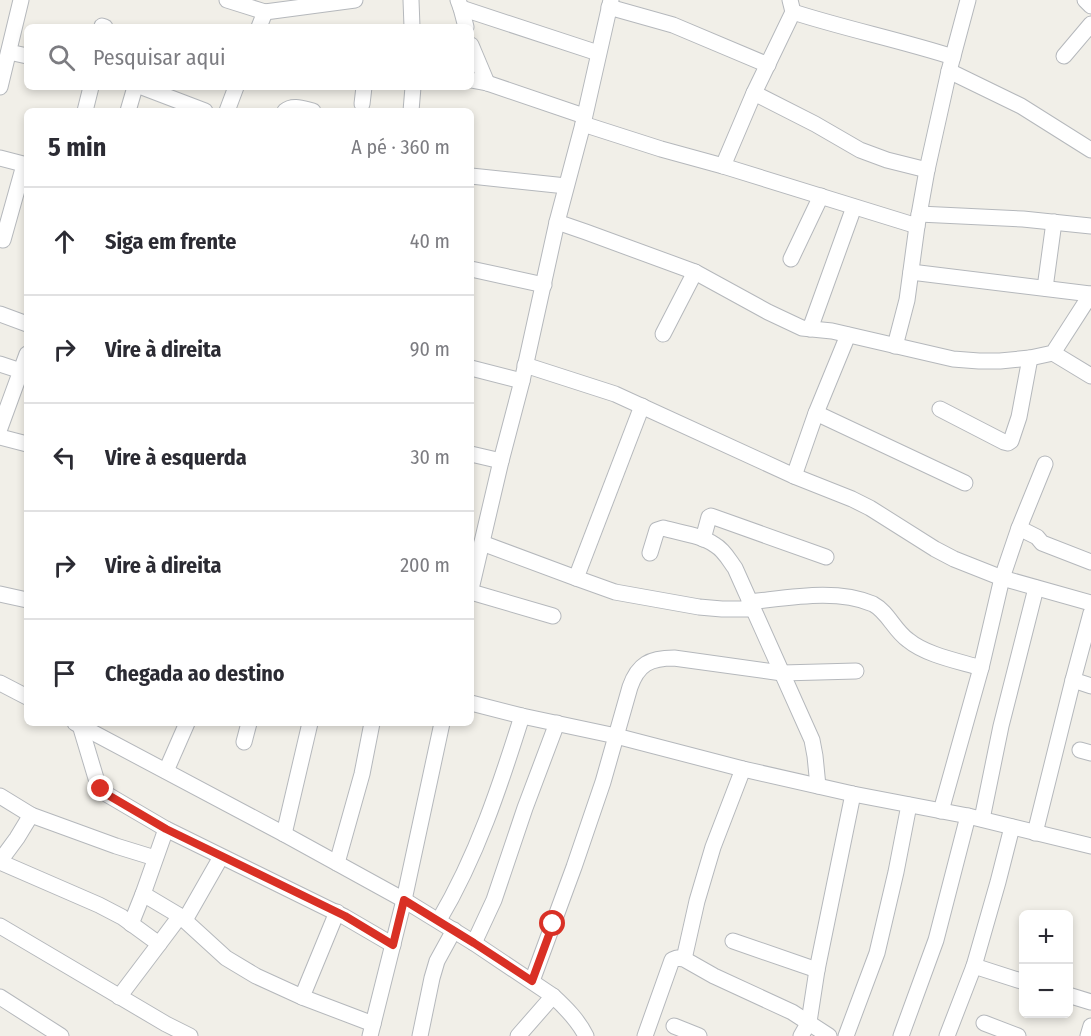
<!DOCTYPE html>
<html lang="pt">
<meta charset="utf-8">
<style>
:root{--surface:#fff;--page:#f7f7f7;--text:#2b2b33;--muted:#7c7c81;--line:#e1e1e2}
body{margin:0;font-family:"Fira Sans Condensed",sans-serif;background:var(--page);color:var(--text)}
.controls{position:absolute;right:18px;bottom:18px;display:grid;overflow:hidden;border-radius:9px;box-shadow:0 3px 9px #0003}
.controls button{width:54px;height:54px;display:grid;place-items:center;padding:0;border:0;border-bottom:2px solid var(--line);background:var(--surface);color:var(--text);font:30px sans-serif}
.stop{position:absolute;width:18px;height:18px;margin:-14px;border:4px solid #d93025;border-radius:50%;background:#fff}
.stop.end{background:#d93025;border-color:#fff;box-shadow:0 2px 6px #0008}
.list{margin:0;padding:0;list-style:none}
h2{display:flex;justify-content:space-between;align-items:center;height:78px;margin:0;padding:0 24px;font-size:26px}
h2 small{font-size:20px;font-weight:400;color:var(--muted)}
.list li{display:grid;grid-template-columns:39px 1fr auto;gap:18px;align-items:center;box-sizing:border-box;height:108px;padding:0 24px;border-top:2px solid var(--line)}
.list b{display:block;font-size:22px;white-space:nowrap}
.list em{font-size:20px;font-style:normal;color:var(--muted)}
.icon{flex:none;width:33px;height:33px;fill:none;stroke:currentColor;stroke-width:2;stroke-linecap:round;stroke-linejoin:round}
.map{position:relative;flex:none;width:1091px;height:1036px;overflow:hidden}
.search{position:absolute;background:var(--surface);box-shadow:0 3px 9px #0003;left:24px;top:24px;width:450px;height:66px;display:flex;align-items:center;gap:15px;box-sizing:border-box;padding:0 21px;border-radius:9px;color:var(--muted);font-size:22px}
.panel{position:absolute;background:var(--surface);box-shadow:0 3px 9px #0003;left:24px;top:108px;width:450px;height:618px;border-radius:9px}
.map>svg:first-child{display:block}
</style>
<div class="map">
<svg width="1091" height="1036" viewBox="0 0 1091 1036">
<rect width="100%" height="100%" fill="#f1efe8"/>
<g fill="none" stroke-linecap="round" stroke-linejoin="round">
<defs>
<g id="minor">
<polyline points="227,0 265,12"/>
<polyline points="411,0 412,27"/>
<polyline points="458,0 461,8 598,53"/>
<polyline points="1085,0 1091,6"/>
<polyline points="609,7 673,25 768,65"/>
<polyline points="461,8 466,27"/>
<path d="M793,12c53,17 107,28 160,45"/>
<polyline points="102,26 105,27"/>
<polyline points="259,27 265,12 355,0"/>
<polyline points="471,45 487,83"/>
<polyline points="9,52 27,56"/>
<polyline points="1064,56 1091,24"/>
<polyline points="949,71 1021,106 1091,150"/>
<polyline points="471,80 487,83 584,116"/>
<polyline points="0,87 21,0"/>
<polyline points="142,87 205,111"/>
<polyline points="754,93 815,124 860,150 887,160 927,170"/>
<polyline points="362,104 364,87"/>
<polyline points="85,111 91,87"/>
<polyline points="128,111 135,87"/>
<polyline points="227,111 236,87"/>
<path d="M285,111c8,-7 19,-2 28,0"/>
<polyline points="411,111 413,87"/>
<polyline points="583,124 661,149 723,166 917,226"/>
<polyline points="0,158 27,165"/>
<polyline points="723,166 754,93 793,12 790,0"/>
<polyline points="471,176 566,186"/>
<polyline points="919,214 1023,219 1091,226"/>
<polyline points="557,222 586,232 695,272 768,312 802,328 832,331 953,359 979,361 1000,361 1030,358 1053,353 1091,294"/>
<polyline points="3,240 24,165"/>
<polyline points="791,259 821,196"/>
<polyline points="471,269 544,285"/>
<polyline points="911,272 1091,294"/>
<polyline points="1045,288 1054,222"/>
<polyline points="0,314 27,324"/>
<polyline points="810,329 854,207"/>
<polyline points="663,334 695,272"/>
<polyline points="895,346 907,300 917,226 927,170 949,71 968,0"/>
<polyline points="1053,353 1091,376"/>
<polyline points="0,364 21,371"/>
<polyline points="525,365 615,394 794,476 852,499 870,508 935,549 954,559 1002,578 1091,603"/>
<polyline points="471,368 522,381"/>
<polyline points="940,409 1004,442 1008,443 1011,441 1019,417 1030,358"/>
<polyline points="816,413 965,483"/>
<polyline points="0,428 27,354"/>
<polyline points="0,437 27,444"/>
<polyline points="471,454 501,461"/>
<polyline points="794,476 816,413 848,335"/>
<polyline points="1019,528 1037,537 1042,543 1091,562"/>
<polyline points="703,539 709,517 711,516 826,557"/>
<polyline points="482,543 576,578 615,592 699,607 722,609 752,609"/>
<path d="M650,553l7,-23 6,-2c17,5 38,7 52,17 9,5 14,15 20,23l77,172 3,16 3,30"/>
<polyline points="576,578 642,406"/>
<polyline points="471,589 501,461 522,381 557,222 583,124 611,0"/>
<polyline points="471,592 553,616"/>
<polyline points="0,594 27,600"/>
<path d="M749,602c39,-4 87,-14 124,2 15,8 21,26 35,36 18,15 50,21 73,28"/>
<polyline points="1073,680 1091,686"/>
<polyline points="0,683 27,697"/>
<polyline points="471,703 522,716 616,736 743,769 853,794 968,816 1091,846"/>
<path d="M75,723l209,111 120,66 70,43 79,53c13,12 25,24 33,40"/>
<polyline points="80,725 98,785 108,795 166,829"/>
<polyline points="244,742 249,723"/>
<polyline points="1080,750 1091,753"/>
<polyline points="166,771 187,723"/>
<polyline points="0,796 31,815 116,846 155,858"/>
<polyline points="941,811 981,668 1002,578 1019,528 1045,464"/>
<polyline points="982,819 1001,726 1036,588"/>
<polyline points="1035,833 1073,680 1091,613"/>
<polyline points="284,834 310,723"/>
<polyline points="0,861 17,838 31,815"/>
<polyline points="0,862 99,905 122,917 159,944 119,997"/>
<polyline points="337,863 362,774 372,723"/>
<polyline points="143,894 180,916 226,958 256,976 302,997 373,1024"/>
<polyline points="185,920 221,857"/>
<path d="M439,920c38,-64 61,-134 83,-204"/>
<polyline points="131,924 143,894 166,829 345,917 393,945"/>
<polyline points="0,926 166,1024 190,1036"/>
<polyline points="733,941 817,970"/>
<polyline points="474,943 494,900 525,808 557,723"/>
<polyline points="159,944 180,916"/>
<polyline points="684,959 697,901 713,847 743,769"/>
<polyline points="974,966 1024,982"/>
<path d="M532,981l42,-114 29,-85 27,-95c8,-23 20,-29 44,-29l108,15 74,-2"/>
<polyline points="1068,995 1091,1002"/>
<polyline points="0,997 61,1036"/>
<polyline points="302,997 337,912"/>
<polyline points="984,1023 1018,1036"/>
<polyline points="674,1026 699,1036"/>
<polyline points="370,1036 404,900 442,723"/>
<polyline points="420,1036 432,978 437,961 454,930"/>
<polyline points="518,1036 553,996"/>
<polyline points="645,1036 672,960 677,958 684,959 714,976 792,1012 829,1036"/>
<polyline points="801,1036 809,1022 817,970 853,794"/>
<polyline points="846,1036 877,953 896,872 909,805"/>
<polyline points="901,1036 936,940 968,816"/>
<polyline points="947,1036 974,966 998,882 1012,827"/>
<polyline points="1088,1036 1091,1026"/>
</g>
</defs>
<use href="#minor" stroke="#b5b8bc" stroke-width="17"/>
<use href="#minor" stroke="#fff" stroke-width="15"/>
</g>
<g fill="none" stroke-linecap="round" stroke-linejoin="round">
<polyline stroke="#d93025" stroke-width="8" points="101,789 108,795 166,829 345,916 393,945 404,900 474,943 532,981 553,924"/>
</g>
</svg>
<div class="controls">
<button>+</button>
<button>−</button>
</div>
<div class="stop" style="left:553px;top:924px"></div>
<div class="stop end" style="left:101px;top:789px"></div>
<div class="search"><svg class="icon" aria-label="search" viewBox="0 0 24 24"><circle cx="10" cy="10" r="6"/><path d="M15 15l6 6"/></svg>Pesquisar aqui</div>
<section class="panel">
<h2>5 min<small>A pé · 360 m</small></h2>
<ul class="list">
<li><svg class="icon" aria-label="ahead" viewBox="0 0 24 24"><path d="M12 20V5M6 11l6-6 6 6"/></svg><div><b>Siga em frente</b></div><em>40 m</em></li>
<li><svg class="icon" aria-label="right" viewBox="0 0 24 24"><path d="M7 20v-9h11M14 6l5 5-5 5"/></svg><div><b>Vire à direita</b></div><em>90 m</em></li>
<li><svg class="icon" aria-label="left" viewBox="0 0 24 24"><path d="M17 20v-9H6M10 6l-5 5 5 5"/></svg><div><b>Vire à esquerda</b></div><em>30 m</em></li>
<li><svg class="icon" aria-label="right" viewBox="0 0 24 24"><path d="M7 20v-9h11M14 6l5 5-5 5"/></svg><div><b>Vire à direita</b></div><em>200 m</em></li>
<li><svg class="icon" aria-label="arrive" viewBox="0 0 24 24"><path d="M6 21V4h12l-3 4 3 4H6"/></svg><div><b>Chegada ao destino</b></div></li>
</ul>
</section>
</div>
